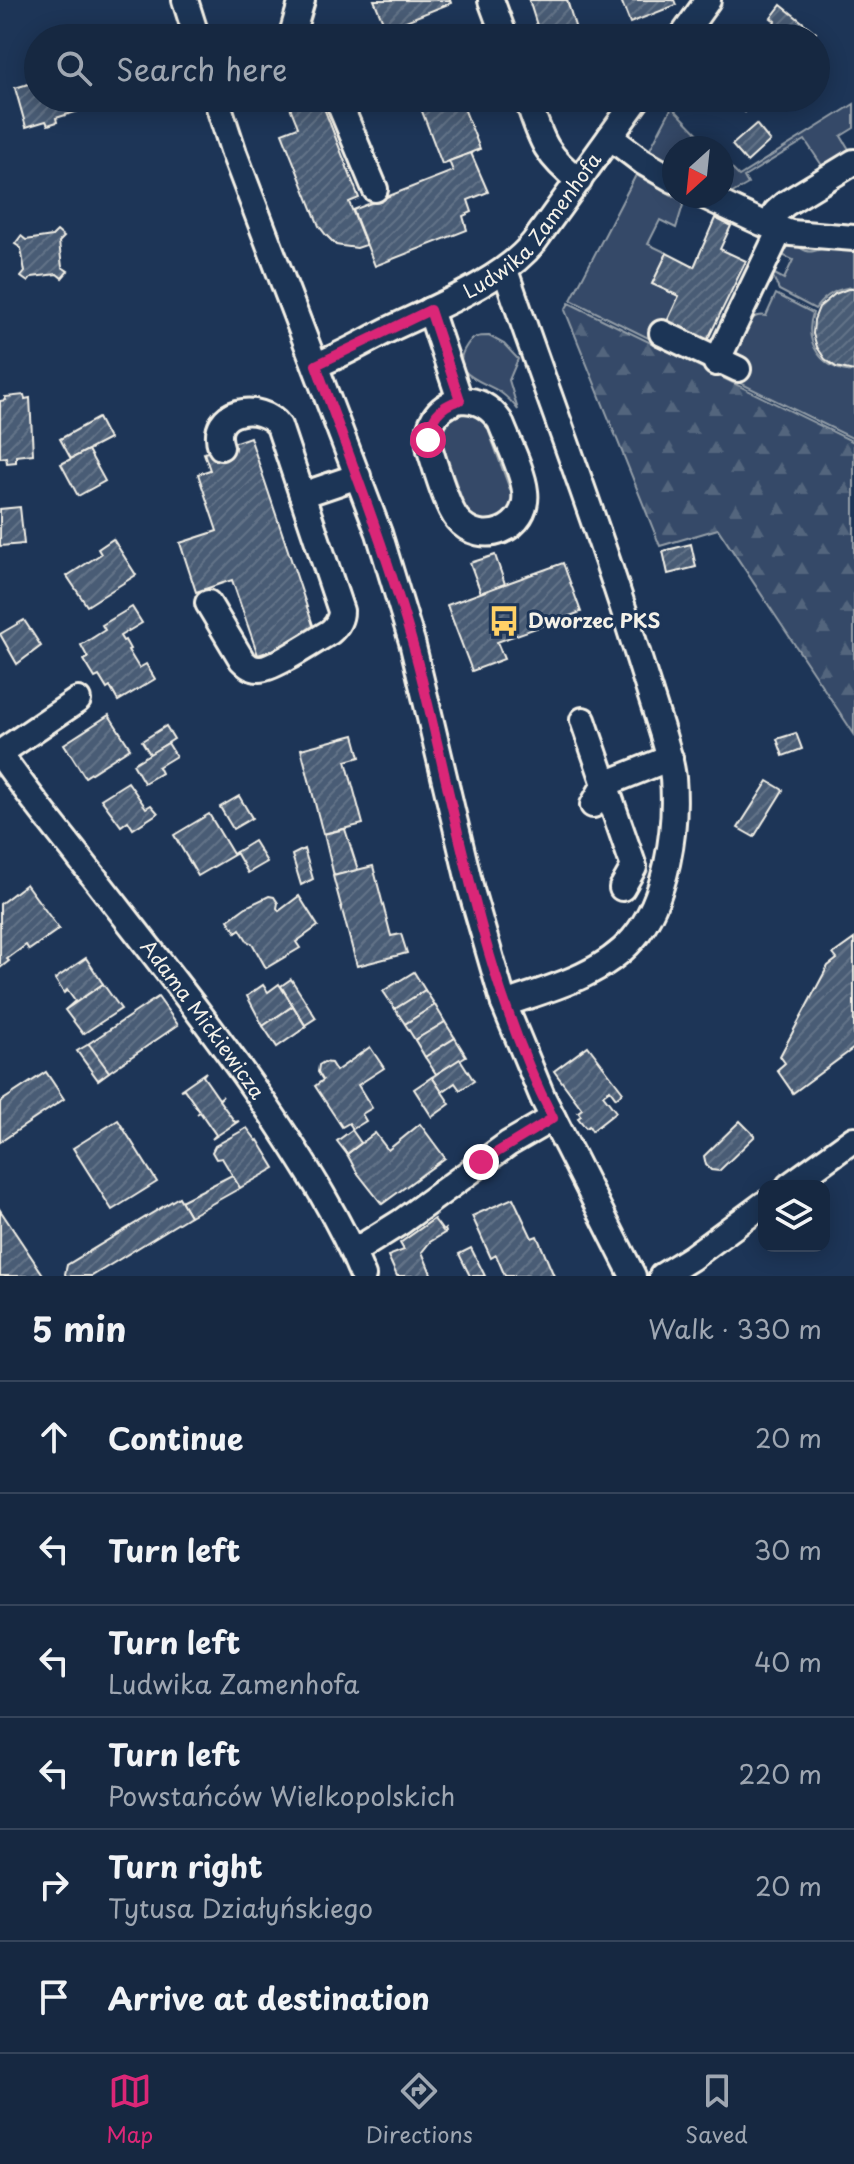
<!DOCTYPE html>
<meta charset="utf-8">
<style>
:root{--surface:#162841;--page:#1f3048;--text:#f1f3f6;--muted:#9ea6b1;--line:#35445a;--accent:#db2777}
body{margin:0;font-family:"Playpen Sans",sans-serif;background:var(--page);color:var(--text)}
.controls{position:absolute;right:24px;bottom:24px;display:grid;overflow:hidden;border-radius:16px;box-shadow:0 4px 20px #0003}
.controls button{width:72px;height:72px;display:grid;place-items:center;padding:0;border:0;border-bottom:2px solid var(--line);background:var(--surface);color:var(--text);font:40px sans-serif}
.compass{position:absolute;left:662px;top:136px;width:72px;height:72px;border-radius:50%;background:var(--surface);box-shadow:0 4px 20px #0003;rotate:207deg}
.stop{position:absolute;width:24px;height:24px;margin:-18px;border:6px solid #db2777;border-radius:50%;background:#fff}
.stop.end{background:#db2777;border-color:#fff;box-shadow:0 2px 8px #0008}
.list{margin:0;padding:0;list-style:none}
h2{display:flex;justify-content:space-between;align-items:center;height:104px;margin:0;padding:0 32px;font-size:34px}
h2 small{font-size:26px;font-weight:400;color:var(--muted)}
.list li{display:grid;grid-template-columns:52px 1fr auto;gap:24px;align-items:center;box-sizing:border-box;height:112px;padding:0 32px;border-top:2px solid var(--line)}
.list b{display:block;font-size:30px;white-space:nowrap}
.list p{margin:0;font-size:26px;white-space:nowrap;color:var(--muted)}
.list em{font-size:26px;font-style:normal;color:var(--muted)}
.icon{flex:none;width:44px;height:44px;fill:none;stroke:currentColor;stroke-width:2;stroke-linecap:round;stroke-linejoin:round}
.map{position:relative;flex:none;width:854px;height:1276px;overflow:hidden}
.search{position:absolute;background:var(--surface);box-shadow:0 4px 20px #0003;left:24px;right:24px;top:24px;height:88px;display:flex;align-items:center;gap:20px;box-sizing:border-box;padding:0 28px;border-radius:44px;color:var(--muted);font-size:30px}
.sheet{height:776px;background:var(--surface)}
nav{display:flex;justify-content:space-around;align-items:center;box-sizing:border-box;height:112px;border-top:2px solid var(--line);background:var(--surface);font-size:22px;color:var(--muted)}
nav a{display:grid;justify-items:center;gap:4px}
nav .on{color:var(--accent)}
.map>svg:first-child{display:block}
</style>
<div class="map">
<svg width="854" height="1276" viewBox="0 0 854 1276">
<defs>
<pattern id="forest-firs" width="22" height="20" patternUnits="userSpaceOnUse" patternTransform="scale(2)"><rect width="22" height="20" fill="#354a67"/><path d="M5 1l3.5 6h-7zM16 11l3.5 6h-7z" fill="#53657d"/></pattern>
<pattern id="building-hatch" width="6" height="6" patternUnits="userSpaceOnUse" patternTransform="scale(2)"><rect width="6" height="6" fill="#485b74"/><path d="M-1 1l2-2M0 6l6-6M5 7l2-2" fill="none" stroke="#637388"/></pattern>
</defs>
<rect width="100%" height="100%" fill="#1d3557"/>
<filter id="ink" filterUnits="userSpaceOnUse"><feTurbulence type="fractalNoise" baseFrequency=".0125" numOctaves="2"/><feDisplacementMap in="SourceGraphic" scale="16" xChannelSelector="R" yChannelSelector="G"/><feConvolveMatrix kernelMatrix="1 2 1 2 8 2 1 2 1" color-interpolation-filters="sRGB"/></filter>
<g filter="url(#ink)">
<g fill="#354a67" stroke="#949ea8" stroke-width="2">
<polygon points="854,104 854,128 841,136 850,151 823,167 805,140 744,177 748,184 727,196 722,194 722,159 739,176"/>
<polygon points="672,107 712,148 674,148 674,167 648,153"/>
<path d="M636,175l48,27 -8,26 -16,-8 -12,24 19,9 -15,31 27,12 -20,42 78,18c-2,-17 10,-44 29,-40l10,-22 37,19c-10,30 9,57 41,59v67l-283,-139z"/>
<path d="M788,244h8c15,15 21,3 38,2 6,0 14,2 20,3v38c-17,1 -29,8 -39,22l-36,-19 -8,-18 13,7 9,-19 -13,-6z"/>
<path d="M489,336l15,8 14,15 -9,21 9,30c-5,-7 -11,-13 -18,-18 -19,-12 -53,-18 -33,-47 6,-9 12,-9 22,-9z"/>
<path d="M465,411l13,4 7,6 28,77 -1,8 -7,13 -23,5 -12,-9 -5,-8c-5,-13 -9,-25 -14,-38 -8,-23 -21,-51 14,-58z"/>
</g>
<polygon fill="url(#forest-firs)" stroke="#949ea8" stroke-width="2" points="569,303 854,442 854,734 718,529 660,546 565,310"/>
<g fill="url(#building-hatch)" stroke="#f4f1e8" stroke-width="2">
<polygon points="374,0 450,0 451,3 386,29"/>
<polygon points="529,0 567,0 578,36 572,38 541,38"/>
<polygon points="621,0 674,0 676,5 630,23"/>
<polygon points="781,5 816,33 812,38 773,38 774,37 768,31 775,21 771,18"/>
<polygon points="38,81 38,98 122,98 111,101 112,106 103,109 101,104 56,118 57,122 48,125 46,121 26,127 15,88"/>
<polygon points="314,98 320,98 359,198 349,202 366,245 357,248 342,246 336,245 326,235 319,226 282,133 298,127 290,107"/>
<polygon points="417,98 460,98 480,149 442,164"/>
<polygon points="563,98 584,98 574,111 561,101"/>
<polygon points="728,98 756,98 745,112"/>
<polygon points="756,124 770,141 747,162 732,145"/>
<polygon points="471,153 488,192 468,200 472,212 463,216 467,230 375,266 353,210 453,171 449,161"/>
<polygon points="715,218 731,226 720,249 746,261 707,341 667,322 679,296 652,284 667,253 694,267"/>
<polygon points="57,231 64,237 59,242 62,267 68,271 62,278 57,274 32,277 28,282 21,277 25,272 21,248 15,244 21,236 26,240 52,236"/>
<polygon points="848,289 854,289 854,371 836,367 825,359 817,347 813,334 814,320 819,307 835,294"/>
<polygon points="24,395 25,399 30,398 33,454 16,456 16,462 7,463 6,457 0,458 0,401 6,400 5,397"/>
<polygon points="98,418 109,439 71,459 60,439"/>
<polygon points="250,437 315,631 298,636 300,641 258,655 232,580 196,592 180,543 217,531 198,474 210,470 204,453"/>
<polygon points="88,450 105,481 78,496 61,464"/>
<polygon points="20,507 24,544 0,546 0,509"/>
<polygon points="113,539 136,575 87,606 67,576 101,554 98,549"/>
<polygon points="691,544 696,567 668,574 663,551"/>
<polygon points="495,555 505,584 481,593 470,563"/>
<polygon points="563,563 581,612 497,642 504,659 472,671 447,605"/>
<polygon points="132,607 142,623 120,636 123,641 125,640 130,649 128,650 139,668 146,664 155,679 118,701 110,687 107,689 99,676 95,678 84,660 88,658 81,645 105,630 102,625"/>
<polygon points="24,620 41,646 17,664 0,634"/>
<polygon points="109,715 130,748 85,777 64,744"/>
<polygon points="166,726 174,739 150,754 142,741"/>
<polygon points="796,733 802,749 783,756 777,739"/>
<polygon points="354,735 360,757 346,761 363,824 323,834 301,749"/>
<polygon points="168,743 176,756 158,767 161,773 144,783 133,764"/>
<polygon points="768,781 783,790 754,837 738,828"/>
<polygon points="128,782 146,808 151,805 158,813 133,829 128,821 121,826 101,799"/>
<polygon points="239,796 252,818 233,829 220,807"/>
<polygon points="209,814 233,854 236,852 237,853 198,876 174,835"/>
<polygon points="345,829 358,870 334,876 324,834"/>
<polygon points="254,841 267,862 248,873 236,852"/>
<polygon points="304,849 313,879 301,885 292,855"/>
<polygon points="373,866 391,936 401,934 407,953 357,966 333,876"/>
<polygon points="26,884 59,929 29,950 26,945 7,959 9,961 0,968 0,904"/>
<polygon points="269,896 274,897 278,903 277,908 279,911 299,896 318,926 296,942 300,948 266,968 252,943 248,942 240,929 236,932 228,920 246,907"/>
<polygon points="854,939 854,1048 793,1093 777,1070 785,1063 780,1056 828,966 837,959 833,954"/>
<polygon points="86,958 103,984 65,1010 75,1001 67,990 64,993 55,979"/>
<polygon points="414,972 425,990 395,1009 383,991"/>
<polygon points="291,979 316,1018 305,1025 281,986"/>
<polygon points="103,984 121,1009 83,1034 65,1010"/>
<polygon points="279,984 293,1006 263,1026 247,996 263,985 268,992"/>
<polygon points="425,990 435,1005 405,1024 395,1009"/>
<polygon points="158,997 178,1025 109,1072 88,1044"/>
<polygon points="435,1005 445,1022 415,1040 405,1024"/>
<polygon points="293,1006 306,1027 277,1047 263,1026"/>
<polygon points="445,1022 455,1038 425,1057 415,1040"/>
<polygon points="455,1038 466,1056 436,1074 425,1057"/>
<polygon points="89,1044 109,1072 98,1080 77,1051"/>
<polygon points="588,1046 623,1092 616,1098 610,1090 603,1095 616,1112 592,1131 589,1126 586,1128 578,1118 581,1116 578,1112 582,1109 554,1071"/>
<polygon points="370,1047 384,1068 358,1085 372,1108 362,1114 366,1121 353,1129 349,1123 342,1127 315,1086 323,1080 318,1072 319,1065 324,1062 331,1063 336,1071"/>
<polygon points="460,1059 474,1081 460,1090 455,1083 442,1092 432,1077"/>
<polygon points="46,1072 64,1099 0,1142 0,1102"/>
<polygon points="206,1072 203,1076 219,1099 223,1096 219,1100 235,1122 239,1121 212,1139 216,1135 200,1112 197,1114 200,1112 184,1089 180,1090"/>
<polygon points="432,1077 450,1104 432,1117 414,1089"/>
<polygon points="118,1120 157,1182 112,1210 73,1148"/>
<polygon points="740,1121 755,1136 719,1171 711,1170 706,1165 704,1156"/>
<polygon points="420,1124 445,1158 382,1204 356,1171 347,1154 375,1133 388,1150"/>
<polygon points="247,1128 257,1141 258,1140 275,1168 240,1188 222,1158 216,1159 212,1152 215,1146"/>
<polygon points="352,1130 361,1143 347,1154 337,1141"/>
<polygon points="232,1175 240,1188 190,1216 181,1201"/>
<polygon points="179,1197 190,1216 92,1276 66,1276 65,1274 67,1265"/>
<polygon points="513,1198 532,1238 537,1236 554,1276 505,1276 496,1255 491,1258 472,1216"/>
<polygon points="0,1210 44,1276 0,1276"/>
<polygon points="434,1219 443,1231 445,1229 446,1232 430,1242 422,1252 432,1276 397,1276 388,1256 404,1250 400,1243"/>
<polygon points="471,1248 485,1276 470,1276 459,1254"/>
</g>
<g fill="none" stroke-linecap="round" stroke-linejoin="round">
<defs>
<g id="minor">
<polyline points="185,0 197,38"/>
<polyline points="491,0 505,38"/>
<polyline points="291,38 302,0"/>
<polyline points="681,38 708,0"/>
<polyline points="216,98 234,153 379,533 412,642 471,890 504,1004 543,1098 633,1276"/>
<polyline points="337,98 375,189"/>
<path d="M527,98c14,40 16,55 52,83"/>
<polyline points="610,137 643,162 674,180"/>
<polyline points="704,196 762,223 791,233 854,238"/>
<polyline points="770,226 776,212 785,204 854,162"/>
<polyline points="430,310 460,400"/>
<polyline points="662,333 738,369"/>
<polyline points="716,363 780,230"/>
<path id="s1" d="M316,365c25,-9 48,-23 72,-35 46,-22 115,-49 146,-88l104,-144"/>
<path d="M460,400c18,0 29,6 40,21 7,19 23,50 25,70 5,38 -44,58 -68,28 -11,-14 -21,-51 -27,-69 -5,-25 6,-43 30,-50z"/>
<polyline points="302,495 358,476"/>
<path d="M208,603l34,57c5,5 9,9 17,9 13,1 57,-29 71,-37 7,-6 11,-12 11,-21l-62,-185c-18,-25 -71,-17 -58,21"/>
<polyline points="583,720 605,784 593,805"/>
<polyline points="0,753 78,700"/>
<path id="s2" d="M0,754c24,35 51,68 77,101 67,87 136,172 197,263 33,50 66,102 89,158"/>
<polyline points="622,888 634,867 605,784 670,758"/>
<path d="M504,1004c44,-15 97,-28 129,-65 34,-39 44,-111 40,-161 -2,-19 -8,-36 -13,-53 -8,-26 -16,-51 -24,-76 -39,-128 -88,-252 -131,-379"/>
<polyline points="789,1186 854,1139"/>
<polyline points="353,1252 401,1222 508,1144 553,1118"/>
<polyline points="662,1276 691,1258 764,1204"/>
</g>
</defs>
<use href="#minor" stroke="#f4f1e8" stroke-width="30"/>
<use href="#minor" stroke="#1d3557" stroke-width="24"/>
</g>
</g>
<g fill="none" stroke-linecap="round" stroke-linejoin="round" filter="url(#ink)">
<path stroke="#db2777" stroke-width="10" d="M428,440c2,-21 11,-34 32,-40l-30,-90 -114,55c36,99 75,197 102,299 40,154 62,311 135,454l-72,44"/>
</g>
<defs>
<symbol id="bus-bare" viewBox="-9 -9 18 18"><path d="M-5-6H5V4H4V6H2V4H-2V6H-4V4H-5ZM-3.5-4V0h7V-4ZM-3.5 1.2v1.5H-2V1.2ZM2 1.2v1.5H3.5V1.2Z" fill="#ffd166" stroke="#1d3557" stroke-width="2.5" paint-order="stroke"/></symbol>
</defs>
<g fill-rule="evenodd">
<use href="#bus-bare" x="482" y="599" width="44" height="44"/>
</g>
<g text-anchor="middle" stroke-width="6" stroke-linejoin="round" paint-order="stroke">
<g font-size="20" fill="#f4f1e8" stroke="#1d3557">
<text dy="7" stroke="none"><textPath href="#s1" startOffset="262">Ludwika Zamenhofa</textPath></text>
<text dy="7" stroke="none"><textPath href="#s2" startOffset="334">Adama Mickiewicza</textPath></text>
</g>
<g font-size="20" font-weight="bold" fill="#f4f1e8" stroke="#1d3557" text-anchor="start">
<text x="528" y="628">Dworzec PKS</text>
</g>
</g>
</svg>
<div class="controls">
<button><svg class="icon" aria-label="layers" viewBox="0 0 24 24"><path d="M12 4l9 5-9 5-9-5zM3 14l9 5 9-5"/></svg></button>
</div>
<svg class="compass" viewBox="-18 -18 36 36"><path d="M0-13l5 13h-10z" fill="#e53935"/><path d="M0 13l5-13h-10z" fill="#9ea6b1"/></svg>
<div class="stop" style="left:428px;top:440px"></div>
<div class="stop end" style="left:481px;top:1162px"></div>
<div class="search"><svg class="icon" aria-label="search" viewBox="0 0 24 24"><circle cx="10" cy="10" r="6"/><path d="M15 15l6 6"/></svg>Search here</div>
</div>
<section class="sheet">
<h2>5 min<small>Walk · 330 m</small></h2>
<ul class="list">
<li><svg class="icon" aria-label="ahead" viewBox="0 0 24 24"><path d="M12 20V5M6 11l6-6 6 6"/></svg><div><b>Continue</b></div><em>20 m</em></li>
<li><svg class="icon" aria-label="left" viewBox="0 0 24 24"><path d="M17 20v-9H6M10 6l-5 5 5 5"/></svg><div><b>Turn left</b></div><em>30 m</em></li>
<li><svg class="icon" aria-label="left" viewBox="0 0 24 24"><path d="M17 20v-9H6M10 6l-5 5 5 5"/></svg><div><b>Turn left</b><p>Ludwika Zamenhofa</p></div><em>40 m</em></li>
<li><svg class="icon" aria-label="left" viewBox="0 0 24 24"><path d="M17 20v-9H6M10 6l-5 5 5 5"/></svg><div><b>Turn left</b><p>Powstańców Wielkopolskich</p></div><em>220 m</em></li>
<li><svg class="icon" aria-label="right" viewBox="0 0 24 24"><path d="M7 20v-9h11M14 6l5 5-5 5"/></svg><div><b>Turn right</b><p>Tytusa Działyńskiego</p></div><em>20 m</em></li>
<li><svg class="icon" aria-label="arrive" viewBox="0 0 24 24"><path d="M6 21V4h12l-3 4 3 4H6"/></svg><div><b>Arrive at destination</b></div></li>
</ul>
</section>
<nav>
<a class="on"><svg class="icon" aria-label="map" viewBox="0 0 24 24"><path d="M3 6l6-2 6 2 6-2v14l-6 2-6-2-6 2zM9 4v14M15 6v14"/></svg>Map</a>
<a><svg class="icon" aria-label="directions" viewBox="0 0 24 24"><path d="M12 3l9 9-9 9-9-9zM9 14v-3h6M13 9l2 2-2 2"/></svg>Directions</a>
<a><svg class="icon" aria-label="saved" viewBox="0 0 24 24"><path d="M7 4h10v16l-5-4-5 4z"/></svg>Saved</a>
</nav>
